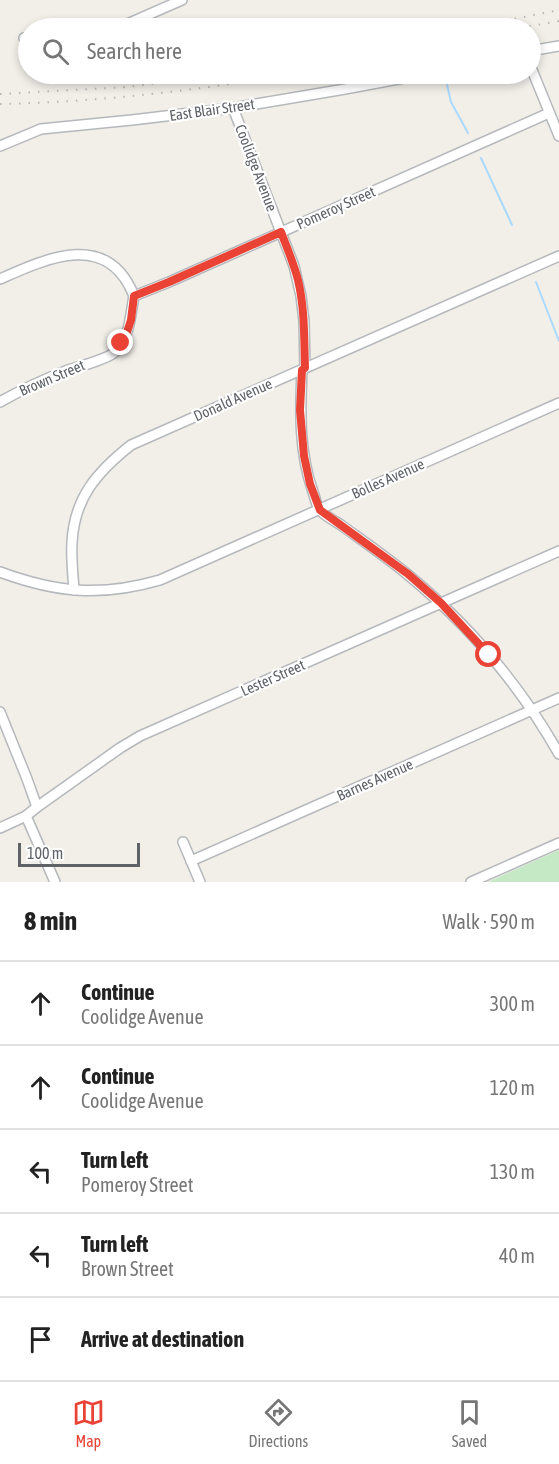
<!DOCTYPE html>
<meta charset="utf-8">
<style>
:root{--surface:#fff;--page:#f2f2f2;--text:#222;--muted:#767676;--line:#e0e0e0;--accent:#ea4335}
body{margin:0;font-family:"Asap Condensed",sans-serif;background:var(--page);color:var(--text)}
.scale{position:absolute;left:18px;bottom:15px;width:122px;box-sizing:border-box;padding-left:6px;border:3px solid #5f6368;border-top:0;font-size:16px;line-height:21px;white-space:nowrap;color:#5f6368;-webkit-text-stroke:4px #fff;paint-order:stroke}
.stop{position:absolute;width:18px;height:18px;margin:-14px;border:4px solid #ea4335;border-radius:50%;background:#fff}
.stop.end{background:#ea4335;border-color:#fff;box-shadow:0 2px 6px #0008}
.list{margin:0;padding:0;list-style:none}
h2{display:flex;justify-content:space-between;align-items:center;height:78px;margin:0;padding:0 24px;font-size:26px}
h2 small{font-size:20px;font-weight:400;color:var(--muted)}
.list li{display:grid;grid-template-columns:39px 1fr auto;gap:18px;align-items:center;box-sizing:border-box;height:84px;padding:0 24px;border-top:2px solid var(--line)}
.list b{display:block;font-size:22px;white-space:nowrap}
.list p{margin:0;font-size:20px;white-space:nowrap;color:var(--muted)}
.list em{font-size:20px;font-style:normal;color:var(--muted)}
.icon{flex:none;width:33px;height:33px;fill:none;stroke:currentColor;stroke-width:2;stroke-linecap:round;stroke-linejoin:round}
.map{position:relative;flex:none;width:559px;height:882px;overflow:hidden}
.search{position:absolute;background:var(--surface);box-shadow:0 3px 9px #0003;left:18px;right:18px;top:18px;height:66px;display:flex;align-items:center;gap:15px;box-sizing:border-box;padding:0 21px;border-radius:33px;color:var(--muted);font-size:22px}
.sheet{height:498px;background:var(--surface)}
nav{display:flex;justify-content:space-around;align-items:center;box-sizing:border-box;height:84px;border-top:2px solid var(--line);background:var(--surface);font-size:16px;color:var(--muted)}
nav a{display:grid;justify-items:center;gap:3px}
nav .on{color:var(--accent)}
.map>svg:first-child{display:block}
</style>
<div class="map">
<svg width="559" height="882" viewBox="0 0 559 882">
<rect width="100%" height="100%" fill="#f1efe8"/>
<polygon fill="#c5e8c5" points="559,850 559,882 488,882"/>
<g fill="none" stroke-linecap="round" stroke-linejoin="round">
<g stroke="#aadaff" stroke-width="2">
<polyline points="447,85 451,102 468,133"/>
<polyline points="481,158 512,225"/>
<polyline points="536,282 559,341"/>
</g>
<defs>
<g id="street">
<polyline points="118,28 182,0"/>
<polyline points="24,38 28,41"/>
<polyline points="530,51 559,46"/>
<polyline points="530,65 559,136"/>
<polyline points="233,108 294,266 301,296 304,321 305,368"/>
<polyline points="0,146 41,129 132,120 233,108 345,89 425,74"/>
<path d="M0,279c47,-21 108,-49 134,17"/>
<polyline points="134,296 169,282 549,113"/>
<path d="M302,370c-2,42 -3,82 11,122 2,5 3,12 6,17 4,6 16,12 22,16 22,16 45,32 66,49 61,50 113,111 152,180"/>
<path d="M0,402c21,-12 45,-23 68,-32 10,-3 40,-11 47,-18 16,-17 15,-36 19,-56"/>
<path d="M0,572c57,21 101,25 160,8l399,-177"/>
<path d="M74,590c-1,-15 -3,-31 -2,-47 2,-45 25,-71 59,-98l428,-189"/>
<polyline points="0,712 27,779 37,807"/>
<polyline points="26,816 55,882"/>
<polyline points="0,828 26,816 37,807 120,748 140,736 559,551"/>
<polyline points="183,842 200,882"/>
<polyline points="191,861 559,698"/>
<polyline points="471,882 559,843"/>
</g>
</defs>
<use href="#street" stroke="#b5b8bc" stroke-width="12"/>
<use href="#street" stroke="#fff" stroke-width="9"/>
<g stroke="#b6b7b8" stroke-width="2" stroke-dasharray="1.5 8" stroke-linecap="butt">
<polyline points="468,28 559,10"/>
<polyline points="520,28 559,21"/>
<polyline points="0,94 127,87 234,74"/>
<path d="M0,104c100,-2 198,-14 296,-30"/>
</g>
</g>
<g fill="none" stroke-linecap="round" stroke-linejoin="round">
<path stroke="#ea4335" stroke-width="8" d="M121,343l6,-11 4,-12 3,-24 35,-14 112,-50c6,16 13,32 17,48 7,29 6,59 7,88l-3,2 -2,40 4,46 6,28 10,26 88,64 33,29 48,52"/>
</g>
<g text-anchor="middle" stroke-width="4.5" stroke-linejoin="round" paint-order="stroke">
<g font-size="15" fill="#5f6368" stroke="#fff">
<text transform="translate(212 110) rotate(-8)" y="5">East Blair Street</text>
<text transform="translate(256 168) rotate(69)" y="5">Coolidge Avenue</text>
<text transform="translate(336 208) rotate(-24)" y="5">Pomeroy Street</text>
<text transform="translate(52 378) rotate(-23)" y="5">Brown Street</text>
<text transform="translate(233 400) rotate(-24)" y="5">Donald Avenue</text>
<text transform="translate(388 479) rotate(-24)" y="5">Bolles Avenue</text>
<text transform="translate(273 678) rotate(-24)" y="5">Lester Street</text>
<text transform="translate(375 780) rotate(-24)" y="5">Barnes Avenue</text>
</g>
</g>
</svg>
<div class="scale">100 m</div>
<div class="stop" style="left:489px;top:655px"></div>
<div class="stop end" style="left:121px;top:343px"></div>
<div class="search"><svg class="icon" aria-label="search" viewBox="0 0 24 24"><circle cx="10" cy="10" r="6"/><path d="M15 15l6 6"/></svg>Search here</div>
</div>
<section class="sheet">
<h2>8 min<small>Walk · 590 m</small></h2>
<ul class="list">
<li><svg class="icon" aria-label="ahead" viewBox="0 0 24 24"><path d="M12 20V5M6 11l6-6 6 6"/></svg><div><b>Continue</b><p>Coolidge Avenue</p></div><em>300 m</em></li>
<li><svg class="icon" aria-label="ahead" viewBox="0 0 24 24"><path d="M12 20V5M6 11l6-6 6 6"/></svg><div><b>Continue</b><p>Coolidge Avenue</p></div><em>120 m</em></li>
<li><svg class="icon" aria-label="left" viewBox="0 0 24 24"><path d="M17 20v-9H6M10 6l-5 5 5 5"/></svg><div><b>Turn left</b><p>Pomeroy Street</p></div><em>130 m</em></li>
<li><svg class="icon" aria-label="left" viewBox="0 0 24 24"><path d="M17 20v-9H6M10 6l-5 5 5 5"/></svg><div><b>Turn left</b><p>Brown Street</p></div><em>40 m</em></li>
<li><svg class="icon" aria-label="arrive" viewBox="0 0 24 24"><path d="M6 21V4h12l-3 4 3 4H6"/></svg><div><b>Arrive at destination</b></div></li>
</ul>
</section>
<nav>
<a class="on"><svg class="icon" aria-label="map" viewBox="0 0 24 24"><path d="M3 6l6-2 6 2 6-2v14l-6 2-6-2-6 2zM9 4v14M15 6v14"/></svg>Map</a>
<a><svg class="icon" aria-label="directions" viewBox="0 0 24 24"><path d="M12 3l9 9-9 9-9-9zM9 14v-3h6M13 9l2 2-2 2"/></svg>Directions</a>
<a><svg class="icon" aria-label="saved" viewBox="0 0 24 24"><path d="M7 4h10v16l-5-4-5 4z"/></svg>Saved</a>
</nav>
